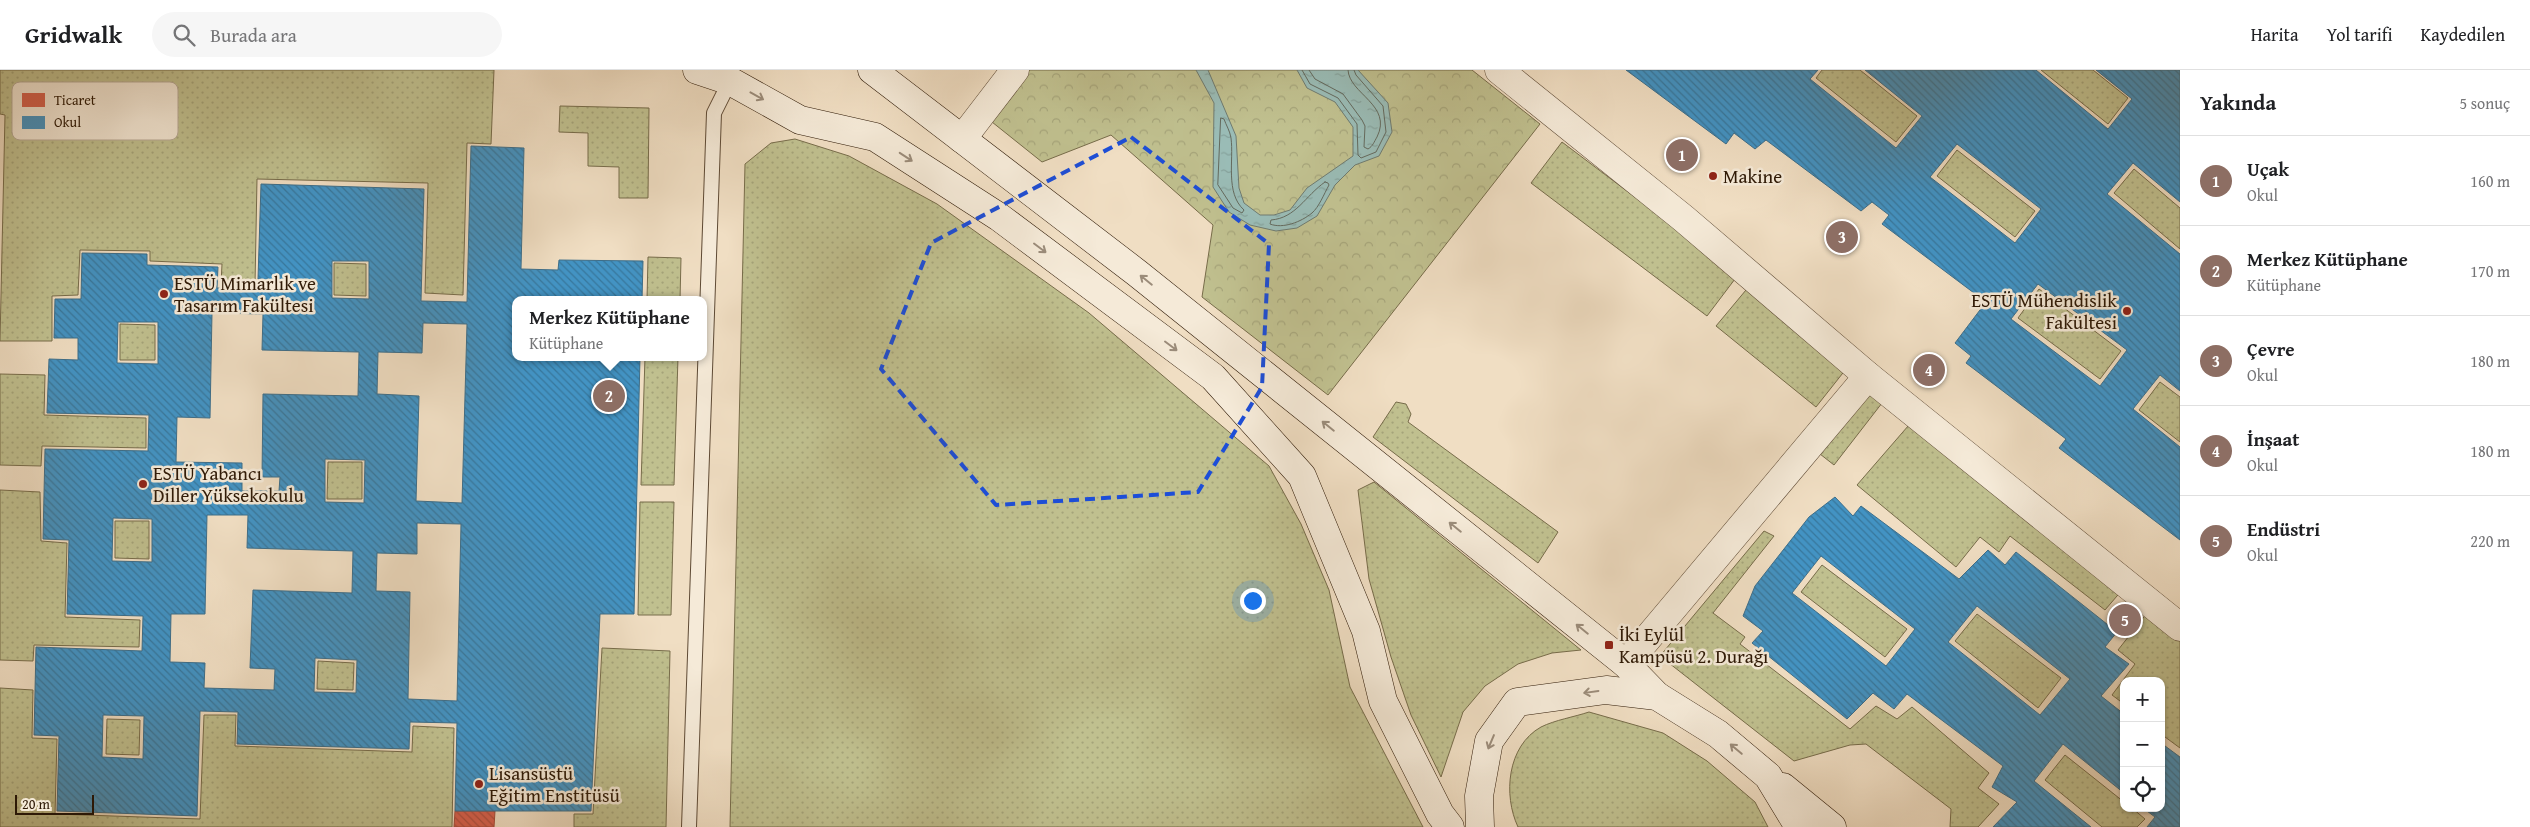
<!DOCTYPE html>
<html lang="tr">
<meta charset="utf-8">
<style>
:root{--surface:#fff;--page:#f6f6f6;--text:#202124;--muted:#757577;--line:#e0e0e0;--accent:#8f2418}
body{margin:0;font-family:"Gentium Book Plus",serif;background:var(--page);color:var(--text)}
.controls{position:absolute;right:15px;bottom:15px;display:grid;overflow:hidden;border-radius:10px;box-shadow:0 1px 4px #0004}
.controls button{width:45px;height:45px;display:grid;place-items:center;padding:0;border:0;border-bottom:1px solid var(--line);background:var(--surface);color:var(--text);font:25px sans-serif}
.scale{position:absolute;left:15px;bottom:12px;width:79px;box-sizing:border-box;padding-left:5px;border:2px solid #2e1906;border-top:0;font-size:14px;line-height:18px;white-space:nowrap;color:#2e1906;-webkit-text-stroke:4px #f5ead8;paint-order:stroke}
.you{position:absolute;left:1252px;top:530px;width:18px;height:18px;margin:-12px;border:4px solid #fff;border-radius:50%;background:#1a73e8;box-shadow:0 0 0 8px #1a73e833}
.badge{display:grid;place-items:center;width:32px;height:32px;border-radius:50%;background:var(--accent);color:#fff;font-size:16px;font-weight:700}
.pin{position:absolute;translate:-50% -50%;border:2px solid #fff;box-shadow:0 1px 5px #0006}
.popup{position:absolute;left:512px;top:226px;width:195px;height:65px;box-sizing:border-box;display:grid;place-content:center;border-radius:10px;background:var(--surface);filter:drop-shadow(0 1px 4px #0005);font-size:16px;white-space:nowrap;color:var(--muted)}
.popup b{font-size:19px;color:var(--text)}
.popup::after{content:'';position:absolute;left:50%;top:100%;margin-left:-10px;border:10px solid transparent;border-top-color:var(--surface)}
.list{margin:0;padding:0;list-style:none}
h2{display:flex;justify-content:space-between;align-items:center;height:65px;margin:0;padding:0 20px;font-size:21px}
h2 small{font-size:16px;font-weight:400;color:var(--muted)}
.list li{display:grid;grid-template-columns:32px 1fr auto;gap:15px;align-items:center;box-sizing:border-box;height:90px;padding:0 20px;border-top:1px solid var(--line)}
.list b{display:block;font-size:19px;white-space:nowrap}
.list p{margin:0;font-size:16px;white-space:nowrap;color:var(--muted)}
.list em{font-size:16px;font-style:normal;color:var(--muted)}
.icon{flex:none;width:28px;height:28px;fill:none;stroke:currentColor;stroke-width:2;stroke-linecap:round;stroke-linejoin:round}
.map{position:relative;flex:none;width:2180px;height:757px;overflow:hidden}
header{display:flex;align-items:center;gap:30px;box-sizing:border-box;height:70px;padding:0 25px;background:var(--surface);border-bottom:1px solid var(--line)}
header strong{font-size:24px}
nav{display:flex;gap:28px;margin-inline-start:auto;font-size:18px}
.search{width:350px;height:45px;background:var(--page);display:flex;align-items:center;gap:12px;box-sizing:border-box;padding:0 18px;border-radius:28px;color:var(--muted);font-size:19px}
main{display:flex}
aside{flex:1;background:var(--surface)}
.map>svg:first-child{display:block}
</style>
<header>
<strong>Gridwalk</strong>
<div class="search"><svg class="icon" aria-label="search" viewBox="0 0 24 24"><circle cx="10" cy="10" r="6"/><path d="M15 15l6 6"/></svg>Burada ara</div>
<nav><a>Harita</a><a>Yol tarifi</a><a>Kaydedilen</a></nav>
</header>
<main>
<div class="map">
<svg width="2180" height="757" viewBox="0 0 2180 757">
<defs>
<pattern id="grass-dots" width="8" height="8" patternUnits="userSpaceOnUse" patternTransform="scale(1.25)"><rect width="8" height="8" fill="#c0c08f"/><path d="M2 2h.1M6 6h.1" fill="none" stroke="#a5a47a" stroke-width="1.8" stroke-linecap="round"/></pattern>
<pattern id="forest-crowns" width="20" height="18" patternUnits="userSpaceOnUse" patternTransform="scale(1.25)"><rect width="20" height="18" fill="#c0c08f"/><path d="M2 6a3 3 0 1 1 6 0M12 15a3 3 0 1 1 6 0" fill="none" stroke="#a5a47a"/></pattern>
<pattern id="water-ripples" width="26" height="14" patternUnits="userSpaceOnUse" patternTransform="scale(1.25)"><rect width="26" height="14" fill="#9abcb6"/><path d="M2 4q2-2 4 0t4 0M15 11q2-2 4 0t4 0" fill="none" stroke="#85a19b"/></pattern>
<pattern id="shops-back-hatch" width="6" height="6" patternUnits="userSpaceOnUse" patternTransform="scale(1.25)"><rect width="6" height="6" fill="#d6604d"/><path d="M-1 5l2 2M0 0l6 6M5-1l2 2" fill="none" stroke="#ae4e3e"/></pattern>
<pattern id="schools-back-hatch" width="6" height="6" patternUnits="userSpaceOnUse" patternTransform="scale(1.25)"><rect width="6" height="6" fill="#4393c3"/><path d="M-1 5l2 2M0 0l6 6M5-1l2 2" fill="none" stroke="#38779c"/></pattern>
</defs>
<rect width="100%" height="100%" fill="#f0dec3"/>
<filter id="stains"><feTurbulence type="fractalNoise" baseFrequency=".004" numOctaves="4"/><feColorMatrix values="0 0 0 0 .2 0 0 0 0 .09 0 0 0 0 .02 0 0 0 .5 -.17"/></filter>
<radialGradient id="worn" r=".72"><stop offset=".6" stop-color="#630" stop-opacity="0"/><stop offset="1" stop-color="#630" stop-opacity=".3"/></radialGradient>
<g fill="url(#grass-dots)" stroke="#776c4a">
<polygon points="0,0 494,0 491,74 467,73 463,225 425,223 428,113 257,109 255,215 221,214 222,194 150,191 150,181 80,180 78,225 52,226 52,271 0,271 5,45 0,44"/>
<polygon points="1822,0 1860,0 1917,46 1896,72 1816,8"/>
<polygon points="2041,0 2093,0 2128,28 2108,54"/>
<polygon points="560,36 649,38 648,128 619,128 619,97 588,96 588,63 559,62"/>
<polygon points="795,69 849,86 937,134 1089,243 1269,396 1301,454 1329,520 1350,617 1423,757 730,757 745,94 771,73"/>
<polygon points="1562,72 1738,205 1707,246 1531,113"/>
<polygon points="1957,80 2035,141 2015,167 1937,106"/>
<polygon points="2134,99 2180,138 2180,179 2114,123"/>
<polygon points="648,187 681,188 680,230 647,230"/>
<polygon points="334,193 366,194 366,226 334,225"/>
<polygon points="1751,214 1850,294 1816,337 1716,256"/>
<polygon points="2039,219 2121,281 2100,309 2018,248"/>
<polygon points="120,254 155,255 155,290 120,290"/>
<polygon points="645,287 678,287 674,415 641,415"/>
<polygon points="0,304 45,305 44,345 146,348 146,378 42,376 41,396 0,395"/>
<polygon points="2160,312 2180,327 2180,372 2139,340"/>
<polygon points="1875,313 1889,324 1834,395 1820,384"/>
<polygon points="1396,332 1406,334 1411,344 1408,352 1558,462 1538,493 1373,367"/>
<polygon points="1915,348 2129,512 2105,540 2010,466 1999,482 1980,467 1956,497 1857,415"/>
<polygon points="328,392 362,392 362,429 327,429"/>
<polygon points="1374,412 1581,580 1552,583 1518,594 1485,616 1463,642 1441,707 1411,645 1391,587 1369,509 1358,420"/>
<polygon points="0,420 40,422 41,471 67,473 65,547 140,550 139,577 34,575 33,591 0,590"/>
<polygon points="640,432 674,432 671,545 638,545"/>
<polygon points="115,451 149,451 149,489 115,488"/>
<polygon points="1764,461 1774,466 1713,543 1745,567 1740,574 1850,659 1876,636 1897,649 1912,637 1989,703 1978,718 1999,734 1978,757 1950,757 1951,739 1866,674 1850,675 1794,691 1660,586"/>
<polygon points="1822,495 1907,559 1885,587 1801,522"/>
<polygon points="2154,534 2180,553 2180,678 2161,664 2161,611 2124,611 2124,634 2112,625 2135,594 2118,580"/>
<polygon points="1977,544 2061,608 2038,638 1955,571"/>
<polygon points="602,578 670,581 666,757 574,757 574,744 593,744"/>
<polygon points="318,591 354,593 353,620 317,619"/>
<polygon points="0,618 33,620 32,668 57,669 55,744 200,749 204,645 236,645 235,676 412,682 413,656 454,658 452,757 0,757"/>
<path d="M1589,642l74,21 44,28 48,41 13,25h-250c-15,-32 -11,-81 23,-100 14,-7 33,-10 48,-15z"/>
<polygon points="107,649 140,650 139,685 106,684"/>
<polygon points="2065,685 2124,732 2124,738 2132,738 2145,749 2137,757 2102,757 2045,710"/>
</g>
<polygon fill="url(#forest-crowns)" stroke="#776c4a" points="1029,0 1472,0 1540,54 1328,325 1202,227 1213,155 1111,65 1042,92 992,52"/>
<polygon fill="url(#water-ripples)" stroke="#6f7b70" points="1196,0 1208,0 1236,66 1239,118 1244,133 1260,145 1274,145 1290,140 1307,118 1353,86 1353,57 1335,32 1307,18 1297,0 1358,0 1388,33 1392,62 1379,86 1355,95 1335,115 1317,146 1297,158 1276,161 1250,155 1229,142 1213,117 1214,33"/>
<polygon fill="url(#shops-back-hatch)" stroke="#a44b38" points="455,741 495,741 494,757 454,757"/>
<g fill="url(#schools-back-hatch)" stroke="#3d6e8a" fill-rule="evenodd">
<path d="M1626,0h192l-8,9 86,69 26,-32 -57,-46h171l72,59 24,-30 -36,-29h84v132l-47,-39 -26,31 73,60v137l-20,-16 -27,34 47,38v93l-121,-92 7,-9 -100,-76 5,-7 -16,-13 31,-41 -104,-78 7,-9 -17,-13 -11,9 -95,-71 -11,9 -21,-16 -8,11zM1957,74l84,65 -26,34 -85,-66zM2038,214l89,66 -27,36 -89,-67z"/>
<path d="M471,76l53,2 -3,121 37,1 1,-10 84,1 -1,39h-127v57h125l-6,257h-34l-9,197h-136l2,-88 -47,-1 -1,27 -172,-5 1,-32 -38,-1 -3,105 -140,-5 2,-75 -25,-1 2,-88 106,4 1,-35 -76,-2 2,-74 -26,-1 2,-90 103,2 1,-36 -102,-2 2,-54 29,1v-22h-24l1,-39h26l1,-46 65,1v11l71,2 -1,21 71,2 1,-10 -31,-1 3,-95 163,5 -3,112 46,1zM332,191h37v38l-37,-1zM212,243l51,1 -1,36 97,2 -1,44 -95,-2 -1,83h18l-1,14h-37v-28l-66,-1 1,-45 33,1zM118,252h40v42l-41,-1zM423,253l44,1 -5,179 -46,-2 3,-105 -42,-2 1,-42 44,1zM325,389l40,1 -1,43 -39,-1zM207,445h41l-1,33 106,3 -1,42 -99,-3 -3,78 25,1 -1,21 -70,-2 1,-25 -35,-1 1,-48h34zM113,448l39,1v43l-40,-1zM417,453l44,1 -4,177 -49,-2 2,-107 -34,-1 1,-38 40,1zM315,588l42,2 -1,33 -42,-1zM103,645l41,1 -1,43 -41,-2z"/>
<path d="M1835,427l18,19 8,-10 98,73 29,-29 17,15 11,-13 101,80 -12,15 24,17 -28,32 23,18v79l-61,-49 -29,37 57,46h-98l24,-25 -25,-15 11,-21 -96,-72 -13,15 -21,-16 -26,26 -95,-76 11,-12 -20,-15 12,-30 54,-69zM1821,486l94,73 -29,37 -94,-73zM1977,536l93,73 -30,36 -92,-73z"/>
<polygon points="2161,673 2180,687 2180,757 2147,757 2155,747 2143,738 2161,738"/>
</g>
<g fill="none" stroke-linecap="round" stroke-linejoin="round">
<g stroke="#646a5e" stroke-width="1">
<polyline points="1302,0 1310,14 1338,28 1357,54 1358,85 1361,88 1376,82 1386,62 1383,36 1356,5 1354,0"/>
<path d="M1309,0l6,9 28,15 19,26 3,6 -1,21 4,2c5,-3 6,-7 9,-12 16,-32 -28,-43 -29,-67"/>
<path d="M1221,48l3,1c2,6 6,12 7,19 3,22 -6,55 13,72l-2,3 -9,-5 -15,-23z"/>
<path d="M1325,112l3,1 1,2c-5,9 -10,22 -17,28 -11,9 -29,16 -42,11l1,-4c25,-2 34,-24 54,-38z"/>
</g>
<defs>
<polyline id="lane" points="689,757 714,43 732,7"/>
<g id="street">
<polyline points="1499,0 1683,148 1868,306 2180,557"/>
<polyline points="962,69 1015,0"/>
<polyline points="1626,594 1868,306"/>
</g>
<g id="secondary">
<polyline points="697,0 730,11 800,50 875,67 999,147 1213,307 1302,406 1366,561 1383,631 1440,744 1450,757"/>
<polyline points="872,0 1137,203 1626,594 1657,626"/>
<polyline points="1783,717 1832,757"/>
<polyline points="1480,757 1479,726 1489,671 1517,632 1606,620 1657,626 1718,664 1768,706 1799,757"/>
</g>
</defs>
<use href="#lane" stroke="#5e4a35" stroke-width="16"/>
<use href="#street" stroke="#5e4a35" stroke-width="29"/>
<use href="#secondary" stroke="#2e1906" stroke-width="29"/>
<use href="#lane" stroke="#f5ead8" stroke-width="14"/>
<use href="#street" stroke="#f5ead8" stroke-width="28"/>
<use href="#secondary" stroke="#f5ead8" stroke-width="28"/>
</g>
<defs><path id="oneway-shaft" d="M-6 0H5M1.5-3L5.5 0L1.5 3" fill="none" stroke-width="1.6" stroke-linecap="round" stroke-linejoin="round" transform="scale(1.25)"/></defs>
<g stroke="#9b8c7a">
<use href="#oneway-shaft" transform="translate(757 26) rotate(29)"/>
<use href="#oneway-shaft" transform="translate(906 87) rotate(33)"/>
<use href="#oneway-shaft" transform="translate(1040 178) rotate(37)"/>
<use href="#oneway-shaft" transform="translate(1146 210) rotate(-141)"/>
<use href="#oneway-shaft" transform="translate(1171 276) rotate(37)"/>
<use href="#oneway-shaft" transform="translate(1328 356) rotate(-141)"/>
<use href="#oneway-shaft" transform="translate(1455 457) rotate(-141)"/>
<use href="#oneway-shaft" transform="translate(1582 559) rotate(-141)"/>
<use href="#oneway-shaft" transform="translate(1591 622) rotate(172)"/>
<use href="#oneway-shaft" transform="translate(1491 672) rotate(113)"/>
<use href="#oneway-shaft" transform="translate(1736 679) rotate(-140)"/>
</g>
<path fill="none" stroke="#1d4ed8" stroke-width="4" stroke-dasharray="10 6" stroke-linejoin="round" d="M1131,67l138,107 -7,143 -64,105 -202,13 -115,-136 50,-126z"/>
<g fill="#8f2418" stroke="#f5ead8" stroke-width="2">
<circle cx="1713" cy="106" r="5"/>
<circle cx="164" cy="224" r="5"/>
<circle cx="2127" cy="241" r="5"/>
<circle cx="143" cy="414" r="5"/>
<rect x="1604" y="570" width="10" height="10" rx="2.5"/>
<circle cx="479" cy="714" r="5"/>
</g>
<g text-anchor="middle" stroke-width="5" stroke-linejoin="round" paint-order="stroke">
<g font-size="19" fill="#2e1906" stroke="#f5ead8" text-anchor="start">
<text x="1723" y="113">Makine</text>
<text x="174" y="220">ESTÜ Mimarlık ve<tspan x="174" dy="22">Tasarım Fakültesi</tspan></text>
<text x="2117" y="237" text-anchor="end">ESTÜ Mühendislik<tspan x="2117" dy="22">Fakültesi</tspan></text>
<text x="153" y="410">ESTÜ Yabancı<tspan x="153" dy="22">Diller Yüksekokulu</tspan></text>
<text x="1619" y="571">İki Eylül<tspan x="1619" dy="22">Kampüsü 2. Durağı</tspan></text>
<text x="489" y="710">Lisansüstü<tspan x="489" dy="22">Eğitim Enstitüsü</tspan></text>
</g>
</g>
<rect x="12" y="12" width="166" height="58" rx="8" fill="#f5ead8" stroke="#b9ab99" stroke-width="1"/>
<rect x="22" y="23" width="23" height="14" fill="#d6604d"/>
<rect x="22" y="46" width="23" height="13" fill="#4393c3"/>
<g font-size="14" fill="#2e1906">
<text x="54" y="35">Ticaret</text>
<text x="54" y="57">Okul</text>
</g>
<rect width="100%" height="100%" filter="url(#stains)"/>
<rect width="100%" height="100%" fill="url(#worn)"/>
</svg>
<div class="controls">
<button>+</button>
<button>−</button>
<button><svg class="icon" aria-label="locate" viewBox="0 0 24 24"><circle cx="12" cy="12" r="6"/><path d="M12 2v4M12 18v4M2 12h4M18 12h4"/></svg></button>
</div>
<div class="scale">20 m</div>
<div class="you"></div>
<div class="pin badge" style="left:1682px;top:85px;background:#8d6e63">1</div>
<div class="pin badge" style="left:609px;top:326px;background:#8d6e63">2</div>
<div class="popup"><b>Merkez Kütüphane</b>Kütüphane</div>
<div class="pin badge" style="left:1842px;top:167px;background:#8d6e63">3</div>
<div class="pin badge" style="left:1929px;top:300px;background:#8d6e63">4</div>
<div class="pin badge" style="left:2125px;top:550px;background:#8d6e63">5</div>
</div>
<aside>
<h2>Yakında<small>5 sonuç</small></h2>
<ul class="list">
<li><span class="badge" style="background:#8d6e63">1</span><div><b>Uçak</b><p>Okul</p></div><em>160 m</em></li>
<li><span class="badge" style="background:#8d6e63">2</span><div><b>Merkez Kütüphane</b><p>Kütüphane</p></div><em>170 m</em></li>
<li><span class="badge" style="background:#8d6e63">3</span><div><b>Çevre</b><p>Okul</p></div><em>180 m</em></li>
<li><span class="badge" style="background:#8d6e63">4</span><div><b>İnşaat</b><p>Okul</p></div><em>180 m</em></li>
<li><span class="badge" style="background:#8d6e63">5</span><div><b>Endüstri</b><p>Okul</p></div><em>220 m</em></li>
</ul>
</aside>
</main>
